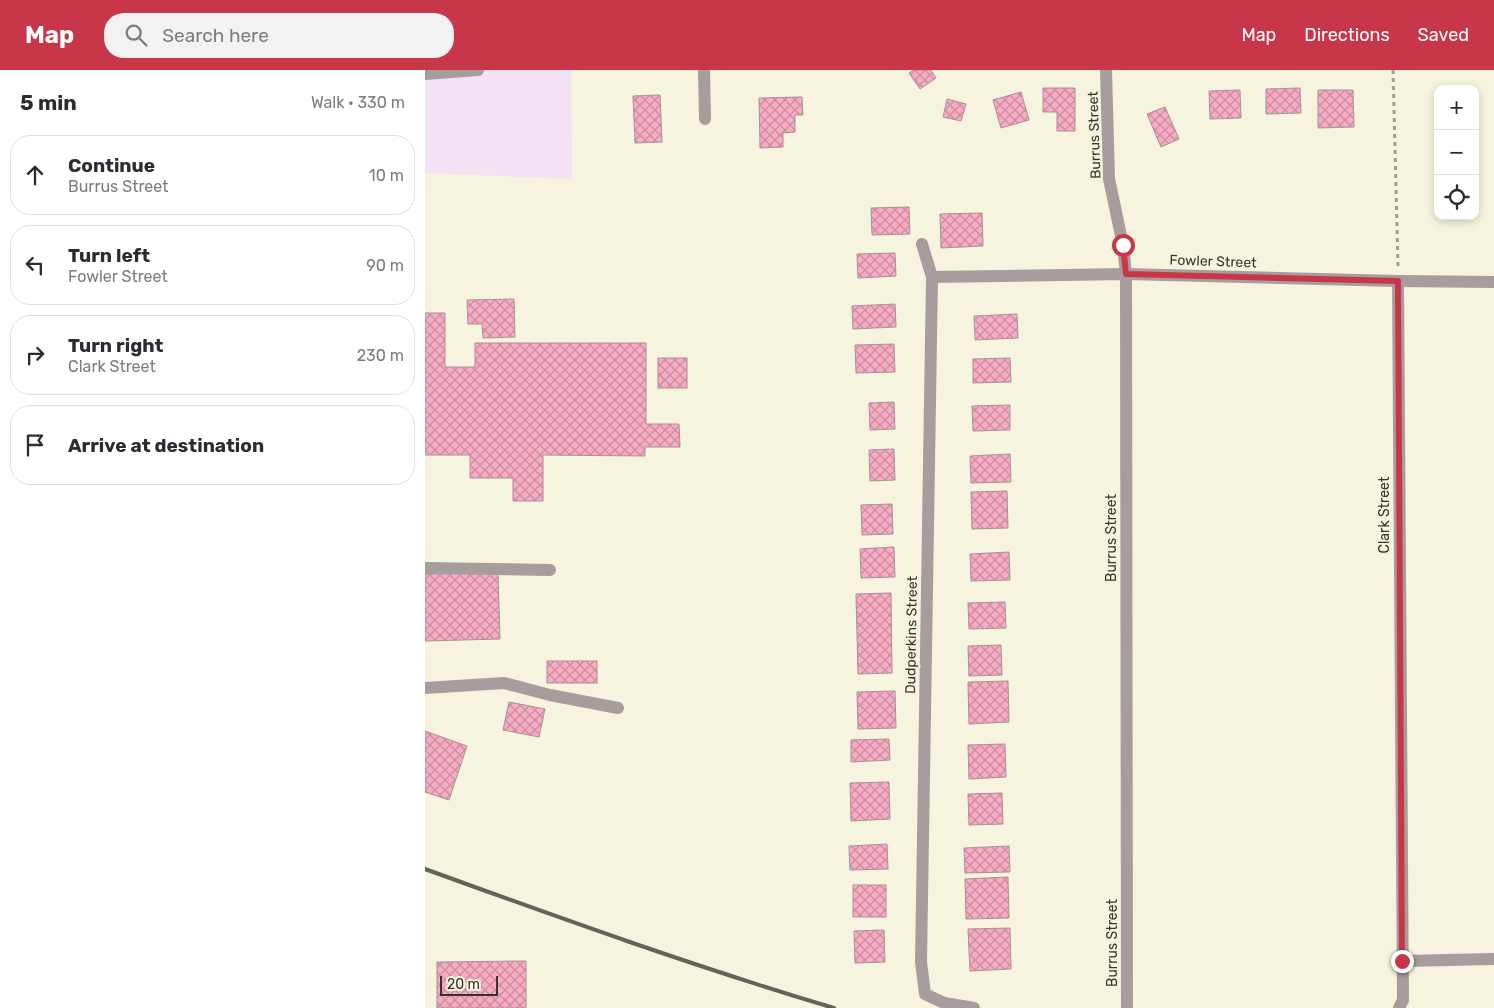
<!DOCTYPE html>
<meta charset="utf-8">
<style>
:root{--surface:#fff;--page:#f2f2f3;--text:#2b2b33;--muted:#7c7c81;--line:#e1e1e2;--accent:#c83749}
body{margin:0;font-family:Rubik,sans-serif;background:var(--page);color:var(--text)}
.controls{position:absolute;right:15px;top:15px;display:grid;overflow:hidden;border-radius:10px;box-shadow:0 2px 8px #0003}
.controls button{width:45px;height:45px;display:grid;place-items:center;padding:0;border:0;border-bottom:1px solid var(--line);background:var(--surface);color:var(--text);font:25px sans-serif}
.scale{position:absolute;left:15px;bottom:12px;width:58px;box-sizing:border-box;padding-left:5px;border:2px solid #36352d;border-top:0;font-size:14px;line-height:18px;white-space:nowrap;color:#36352d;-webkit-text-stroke:4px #f6f3de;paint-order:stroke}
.stop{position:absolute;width:15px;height:15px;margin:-11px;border:4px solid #c83749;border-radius:50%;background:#fff}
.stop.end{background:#c83749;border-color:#fff;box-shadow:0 1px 5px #0008}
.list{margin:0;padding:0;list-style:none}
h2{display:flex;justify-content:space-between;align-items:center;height:65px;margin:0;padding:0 20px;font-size:21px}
h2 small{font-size:16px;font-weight:400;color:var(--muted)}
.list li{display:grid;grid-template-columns:32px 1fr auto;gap:15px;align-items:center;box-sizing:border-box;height:80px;margin:0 10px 10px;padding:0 10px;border:1px solid var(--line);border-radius:20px}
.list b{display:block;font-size:19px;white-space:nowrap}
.list p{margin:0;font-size:16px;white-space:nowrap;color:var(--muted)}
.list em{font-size:16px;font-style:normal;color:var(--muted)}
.icon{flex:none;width:28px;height:28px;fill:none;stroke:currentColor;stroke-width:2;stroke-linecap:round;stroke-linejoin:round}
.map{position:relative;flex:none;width:1069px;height:938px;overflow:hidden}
header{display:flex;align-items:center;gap:30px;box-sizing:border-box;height:70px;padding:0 25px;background:var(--accent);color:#fff}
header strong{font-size:24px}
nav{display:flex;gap:28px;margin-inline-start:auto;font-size:18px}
.search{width:350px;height:45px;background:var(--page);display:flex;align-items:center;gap:12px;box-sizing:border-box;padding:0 18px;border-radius:20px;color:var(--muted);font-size:19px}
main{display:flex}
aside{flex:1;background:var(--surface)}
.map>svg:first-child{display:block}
</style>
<header>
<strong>Map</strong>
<div class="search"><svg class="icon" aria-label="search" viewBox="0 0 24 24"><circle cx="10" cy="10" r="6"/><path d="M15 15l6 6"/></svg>Search here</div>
<nav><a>Map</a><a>Directions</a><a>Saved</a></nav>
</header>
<main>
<aside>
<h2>5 min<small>Walk · 330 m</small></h2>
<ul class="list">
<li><svg class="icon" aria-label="ahead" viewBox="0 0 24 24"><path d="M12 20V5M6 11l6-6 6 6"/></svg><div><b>Continue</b><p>Burrus Street</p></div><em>10 m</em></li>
<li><svg class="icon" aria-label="left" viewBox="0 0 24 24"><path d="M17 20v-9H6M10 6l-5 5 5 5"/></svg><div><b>Turn left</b><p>Fowler Street</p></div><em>90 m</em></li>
<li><svg class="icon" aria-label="right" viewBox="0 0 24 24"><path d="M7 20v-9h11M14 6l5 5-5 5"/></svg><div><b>Turn right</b><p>Clark Street</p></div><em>230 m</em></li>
<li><svg class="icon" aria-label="arrive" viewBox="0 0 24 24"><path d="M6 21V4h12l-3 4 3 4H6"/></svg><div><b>Arrive at destination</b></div></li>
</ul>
</aside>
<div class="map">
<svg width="1069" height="938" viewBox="0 0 1069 938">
<defs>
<pattern id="building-cross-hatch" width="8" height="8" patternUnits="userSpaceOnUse" patternTransform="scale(1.25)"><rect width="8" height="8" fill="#f8acc4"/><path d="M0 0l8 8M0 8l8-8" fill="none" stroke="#ca8da0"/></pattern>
</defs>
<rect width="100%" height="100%" fill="#f6f3de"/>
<polygon fill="#f2e2f4" points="0,0 146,0 147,109 0,103"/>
<g fill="url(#building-cross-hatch)" stroke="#a89198">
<polygon points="489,0 506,0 511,8 495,19 484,3"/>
<polygon points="618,18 650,18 650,61 632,61 632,42 618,42"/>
<polygon points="875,18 876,43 841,44 841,19"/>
<polygon points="815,20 816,48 785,49 784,21"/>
<polygon points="893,20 928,20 929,57 893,58"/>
<polygon points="596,22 604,50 576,58 568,30"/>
<polygon points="235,25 237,72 210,73 208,26"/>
<polygon points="377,27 378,45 370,45 370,62 358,63 358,77 335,78 334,28"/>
<polygon points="522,29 541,34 536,51 518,47"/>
<polygon points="740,37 754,69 736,77 722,44"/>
<polygon points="484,137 485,164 447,165 446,138"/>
<polygon points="557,143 558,176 516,178 515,144"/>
<polygon points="470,183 471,206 433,208 432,184"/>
<polygon points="89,229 90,267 58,268 57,254 43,254 42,230"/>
<polygon points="470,234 471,257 428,259 427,236"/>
<polygon points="0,243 20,243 20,297 50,297 50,273 221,273 221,354 254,354 255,377 220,377 220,386 118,385 118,431 88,431 88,408 45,408 45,385 0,385"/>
<polygon points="592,244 593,268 550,270 549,246"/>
<polygon points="469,274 470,302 431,303 430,275"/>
<rect x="233" y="288" width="29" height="30"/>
<polygon points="585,288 586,312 548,313 548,289"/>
<polygon points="469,332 470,359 445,360 444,333"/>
<polygon points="585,335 585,360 548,361 547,336"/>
<polygon points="469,379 470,410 445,411 444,380"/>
<polygon points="585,384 586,412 546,413 545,386"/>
<polygon points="582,421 583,458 547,459 546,422"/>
<polygon points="467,434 468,464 437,465 436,435"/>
<polygon points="469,477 470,507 436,508 435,479"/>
<polygon points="584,482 585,510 546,511 545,484"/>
<polygon points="73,503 75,569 0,571 0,504"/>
<polygon points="466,523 467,603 433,604 431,524"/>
<polygon points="580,532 581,558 544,559 543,533"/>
<polygon points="576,575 577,605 544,606 543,576"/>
<rect x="122" y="591" width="50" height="22"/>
<polygon points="583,611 584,652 544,654 543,612"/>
<polygon points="470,621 471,658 433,659 432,622"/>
<polygon points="84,632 120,639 114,667 78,660"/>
<polygon points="0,661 42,676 24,730 0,722"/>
<polygon points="464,669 465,690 426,692 426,670"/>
<polygon points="580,674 581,707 544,709 543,675"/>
<polygon points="464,712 465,749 426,751 425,713"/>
<polygon points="577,723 578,754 544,755 543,724"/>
<polygon points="462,774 463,799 425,800 424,776"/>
<polygon points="584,776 585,802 540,803 539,778"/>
<polygon points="583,807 584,848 541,849 540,809"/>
<rect x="428" y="815" width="33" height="32"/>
<polygon points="585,858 586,899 545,901 543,859"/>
<polygon points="459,860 460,892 430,893 429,861"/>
<polygon points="101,891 101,938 12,938 12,892"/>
</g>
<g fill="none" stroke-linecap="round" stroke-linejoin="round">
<polyline stroke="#a09e8f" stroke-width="3" stroke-dasharray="4 4" stroke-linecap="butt" points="968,0 973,196"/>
<g stroke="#a79d9d" stroke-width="12">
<polyline points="279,0 280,49"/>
<polyline points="681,0 684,109 698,175 701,204 702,938"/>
<polyline points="0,4 53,0"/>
<polyline points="497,174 507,207 496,892 500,924 519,933 549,938"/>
<polyline points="507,207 701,204 973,211 1069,212"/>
<polyline points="973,211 978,930 974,938"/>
<polyline points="0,498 125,500"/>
<polyline points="0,618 79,613 125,625 193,638"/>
<polyline points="977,891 1069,889"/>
</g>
<path stroke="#646358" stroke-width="4" d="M0,799c135,49 271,98 409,139"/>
</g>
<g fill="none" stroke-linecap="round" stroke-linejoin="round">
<polyline stroke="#c83749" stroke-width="6" points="698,175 701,204 973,211 977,891"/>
</g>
<g text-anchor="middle" stroke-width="4.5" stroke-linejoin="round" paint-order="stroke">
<g font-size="14" fill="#36352d" stroke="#f6f3de">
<text transform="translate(669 65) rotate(-92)" y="5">Burrus Street</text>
<text transform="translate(788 191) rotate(2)" y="5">Fowler Street</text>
<text transform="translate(959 445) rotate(-90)" y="5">Clark Street</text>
<text transform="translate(686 468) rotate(-90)" y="5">Burrus Street</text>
<text transform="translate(486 565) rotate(-89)" y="5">Dudperkins Street</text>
<text transform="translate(687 873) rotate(-90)" y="5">Burrus Street</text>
</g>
</g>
</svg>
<div class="controls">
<button>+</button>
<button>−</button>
<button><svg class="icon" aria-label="locate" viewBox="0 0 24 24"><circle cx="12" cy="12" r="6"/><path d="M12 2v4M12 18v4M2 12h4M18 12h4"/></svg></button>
</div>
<div class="scale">20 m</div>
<div class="stop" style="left:698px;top:175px"></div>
<div class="stop end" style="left:977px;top:891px"></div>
</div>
</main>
